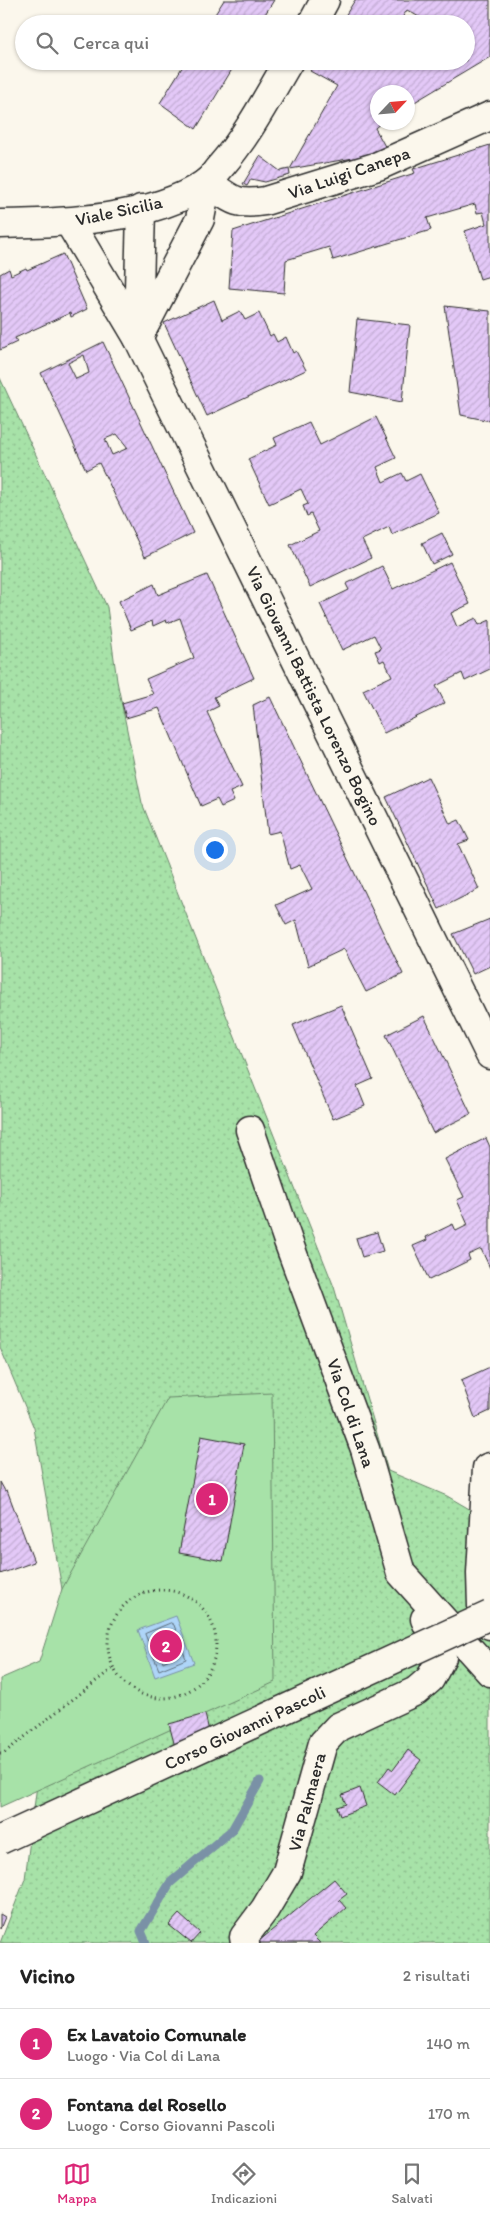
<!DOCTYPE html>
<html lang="it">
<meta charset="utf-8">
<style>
:root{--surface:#fff;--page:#f6f6f6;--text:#222;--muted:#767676;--line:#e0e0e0;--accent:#db2777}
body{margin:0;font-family:Itim,sans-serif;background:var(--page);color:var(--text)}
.compass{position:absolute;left:370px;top:85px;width:45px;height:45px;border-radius:50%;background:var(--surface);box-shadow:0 1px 4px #0004;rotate:64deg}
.you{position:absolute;left:214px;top:849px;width:18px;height:18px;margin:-12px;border:4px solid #fff;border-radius:50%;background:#1a73e8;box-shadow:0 0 0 8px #1a73e833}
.badge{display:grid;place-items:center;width:32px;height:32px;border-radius:50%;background:var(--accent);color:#fff;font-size:16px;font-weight:700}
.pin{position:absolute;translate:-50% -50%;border:2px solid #fff;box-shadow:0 1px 5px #0006}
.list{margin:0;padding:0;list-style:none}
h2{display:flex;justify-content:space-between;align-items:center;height:65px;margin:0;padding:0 20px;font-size:21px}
h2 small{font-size:16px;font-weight:400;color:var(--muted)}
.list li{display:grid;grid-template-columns:32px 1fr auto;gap:15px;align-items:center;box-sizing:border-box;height:70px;padding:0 20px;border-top:1px solid var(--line)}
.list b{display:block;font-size:19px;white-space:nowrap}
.list p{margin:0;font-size:16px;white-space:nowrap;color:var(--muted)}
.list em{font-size:16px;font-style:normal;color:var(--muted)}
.icon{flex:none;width:28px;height:28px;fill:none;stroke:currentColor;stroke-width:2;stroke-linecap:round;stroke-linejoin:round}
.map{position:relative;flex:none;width:490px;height:1943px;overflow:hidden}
.search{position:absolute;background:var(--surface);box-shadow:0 1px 4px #0004;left:15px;right:15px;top:15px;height:55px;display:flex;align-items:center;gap:12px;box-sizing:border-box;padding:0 18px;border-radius:28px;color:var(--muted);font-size:19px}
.sheet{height:205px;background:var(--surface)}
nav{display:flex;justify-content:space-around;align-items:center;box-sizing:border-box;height:70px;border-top:1px solid var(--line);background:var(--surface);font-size:14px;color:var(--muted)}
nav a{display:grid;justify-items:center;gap:2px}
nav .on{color:var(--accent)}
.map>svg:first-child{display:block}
</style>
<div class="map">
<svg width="490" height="1943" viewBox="0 0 490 1943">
<defs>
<pattern id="grass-dots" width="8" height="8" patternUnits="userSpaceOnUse" patternTransform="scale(1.25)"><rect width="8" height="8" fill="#a7e2a8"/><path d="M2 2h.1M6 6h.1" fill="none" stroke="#90c291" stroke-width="1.8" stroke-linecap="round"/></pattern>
<pattern id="building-hatch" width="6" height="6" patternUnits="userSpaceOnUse" patternTransform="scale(1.25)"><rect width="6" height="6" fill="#e3c8f7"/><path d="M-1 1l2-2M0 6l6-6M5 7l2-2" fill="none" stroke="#c3acd4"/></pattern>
</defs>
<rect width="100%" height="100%" fill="#fbf7ec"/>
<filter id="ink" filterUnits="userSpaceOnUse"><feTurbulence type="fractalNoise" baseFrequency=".02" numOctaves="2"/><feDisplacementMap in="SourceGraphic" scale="10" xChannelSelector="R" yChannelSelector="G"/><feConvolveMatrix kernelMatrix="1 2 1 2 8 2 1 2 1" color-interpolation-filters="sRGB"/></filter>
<g filter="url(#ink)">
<polygon fill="url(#grass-dots)" stroke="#69866a" points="0,378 107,607 117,681 142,803 334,1287 388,1471 447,1496 490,1521 490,1943 0,1943 25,1879 62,1589 34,1428 0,1347"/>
<polygon fill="#a7e2a8" stroke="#69866a" points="272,1393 275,1682 0,1807 0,1679 39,1662 62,1589 168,1398"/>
<polygon fill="#aed5f8" stroke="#7a91a6" points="176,1616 194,1663 155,1677 138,1630"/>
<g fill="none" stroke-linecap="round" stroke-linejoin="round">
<g stroke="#5f6f7d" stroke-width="1">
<polygon points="171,1623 174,1625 186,1659 159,1670 145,1634"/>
<polygon points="167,1631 170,1633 178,1655 163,1662 153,1638"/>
</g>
<polyline stroke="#7a91a6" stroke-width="9" points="146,1943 141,1931 170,1883 232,1830 260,1781"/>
</g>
<g fill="url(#building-hatch)" stroke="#2b2b2b" fill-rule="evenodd">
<polygon points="224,0 274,0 259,24 209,24"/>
<polygon points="355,0 490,0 490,57 408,106 408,92 378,92 378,122 382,122 375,128 388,152 290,169 337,86 310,71 317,61 466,61 466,24 431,24 407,10 398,24 340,24"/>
<polygon points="186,61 237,61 196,129 160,103"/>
<polygon points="490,145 490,276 480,279 465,231 486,224 483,212 477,213 475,204 427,218 431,230 333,260 329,247 286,260 284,293 229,288 233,231 415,173 413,169"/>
<polygon points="260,156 280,171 289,169 290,175 265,182 251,179 247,186 243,184"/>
<polygon points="63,254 87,309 71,317 70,313 15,338 17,342 0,350 0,274 9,269 11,275 26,268 27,270"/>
<polygon points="214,300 222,320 240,311 245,320 259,313 270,336 273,334 277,342 286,337 293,353 296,351 306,370 207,416 164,323"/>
<polygon points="445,306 490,311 490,421 461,415"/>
<polygon points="357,319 410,325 402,402 350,392"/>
<path d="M103,342l90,191 -48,24 -46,-94 -13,7 -45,-97zM84,355l5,18 -13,6 -8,-16zM117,434l11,14 -16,7 -7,-16z"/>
<polygon points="376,417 396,458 377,467 383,482 402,473 406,481 420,474 439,513 392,535 389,527 362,540 371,558 310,587 290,545 319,531 311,514 307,516 303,506 308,504 301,489 269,504 248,459 277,445 274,438 309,422 320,445"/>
<polygon points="442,533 452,554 432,564 422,543"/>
<polygon points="450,562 470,604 451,613 457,627 476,618 479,625 490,620 490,669 465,681 462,673 436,686 445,703 384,733 363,690 392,676 384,660 380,662 375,651 381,649 374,635 342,650 320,604 349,590 346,584 382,566 393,589"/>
<polygon points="207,575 254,678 214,697 219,706 207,712 242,787 230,792 234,801 221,807 217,799 201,806 159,708 126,718 122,703 153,694 146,679 194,658 180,618 167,623 166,620 153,626 152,621 131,630 119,601 154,584 158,595"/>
<polygon points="270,697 403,974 366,992 344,949 308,966 296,920 286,925 276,905 312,889 300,865 290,869 280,831 268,834 253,705"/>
<polygon points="428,777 450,824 459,820 469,840 458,844 479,889 439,909 386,797"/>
<polygon points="490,919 490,966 473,974 453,934"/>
<polygon points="341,1005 373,1079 357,1086 365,1106 333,1119 293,1025"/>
<polygon points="424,1016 471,1114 433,1133 386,1035"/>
<polygon points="486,1138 490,1147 490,1268 481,1249 468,1255 470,1260 429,1280 413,1246 427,1240 426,1237 453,1224 456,1231 468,1225 457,1200 464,1197 445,1159"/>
<polygon points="377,1232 383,1251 362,1257 356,1238"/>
<polygon points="490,1367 490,1411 475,1418 461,1380"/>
<polygon points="201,1436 244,1444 223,1561 179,1553"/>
<polygon points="0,1482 5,1491 7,1490 34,1562 0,1574"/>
<polygon points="205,1714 214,1753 179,1762 169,1724"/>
<polygon points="408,1750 421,1760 395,1795 378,1782 389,1767 393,1770"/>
<polygon points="360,1788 366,1806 340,1816 337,1807 346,1804 342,1795"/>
<polygon points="334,1879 347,1894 339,1900 346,1908 313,1936 320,1943 259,1943 259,1941"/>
<polygon points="0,1914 5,1917 0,1929"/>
<polygon points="179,1914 200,1933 191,1943 169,1925"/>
</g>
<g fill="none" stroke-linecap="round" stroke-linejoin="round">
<defs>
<g id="street">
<path d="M207,182c24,17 28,24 58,19l113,-35 112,-50"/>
<polyline points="250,1130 288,1241 365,1449 401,1573 490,1672"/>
<polyline points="490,1467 487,1468 481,1573 482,1606 490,1625"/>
<polyline points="245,1943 244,1937 265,1909 287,1872 323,1743 338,1727 416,1691 430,1679 442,1657 425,1619"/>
</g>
<g id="secondary">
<polyline points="312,24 325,0"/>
<polyline points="69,222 138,338 490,1055"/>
<path d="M0,224c62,-1 153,-4 206,-41 6,-4 10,-12 15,-17 27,-31 47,-70 68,-105"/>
<polyline points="138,331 141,209"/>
<polyline points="138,338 200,219 207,182"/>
</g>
</defs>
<use href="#street" stroke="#2b2b2b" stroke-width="31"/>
<use href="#secondary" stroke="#2b2b2b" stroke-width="31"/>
<g stroke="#2b2b2b" stroke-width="3" stroke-dasharray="1 4" stroke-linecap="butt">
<circle cx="162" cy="1644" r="54"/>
<polyline points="0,1753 4,1753 113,1668"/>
</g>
<use href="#street" stroke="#fbf7ec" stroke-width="28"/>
<use href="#secondary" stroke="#fbf7ec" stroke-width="28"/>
<defs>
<polyline id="secondary-bridge" points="0,1840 490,1615"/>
</defs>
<use href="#secondary-bridge" stroke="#2b2b2b" stroke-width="31" stroke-linecap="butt"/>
<use href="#secondary-bridge" stroke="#fbf7ec" stroke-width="28"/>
</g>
</g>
<g text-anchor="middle" stroke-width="5" stroke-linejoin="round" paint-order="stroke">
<g font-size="18" fill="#2b2b2b" stroke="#fbf7ec">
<text transform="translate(349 173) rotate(-19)" y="6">Via Luigi Canepa</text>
<text transform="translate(119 211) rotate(-12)" y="6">Viale Sicilia</text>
<text transform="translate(314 696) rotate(64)" y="6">Via Giovanni Battista Lorenzo Bogino</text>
<text transform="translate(351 1413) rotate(71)" y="6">Via Col di Lana</text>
<text transform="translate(245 1728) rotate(-25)" y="6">Corso Giovanni Pascoli</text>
<text transform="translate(307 1802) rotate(-75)" y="6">Via Palmaera</text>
</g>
</g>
</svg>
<svg class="compass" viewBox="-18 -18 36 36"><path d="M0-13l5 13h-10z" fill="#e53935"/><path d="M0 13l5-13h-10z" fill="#767676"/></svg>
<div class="you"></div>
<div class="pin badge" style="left:212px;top:1499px">1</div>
<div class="pin badge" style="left:166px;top:1646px">2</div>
<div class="search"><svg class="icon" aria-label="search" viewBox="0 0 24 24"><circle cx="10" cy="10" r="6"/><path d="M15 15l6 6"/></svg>Cerca qui</div>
</div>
<section class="sheet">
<h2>Vicino<small>2 risultati</small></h2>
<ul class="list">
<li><span class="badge">1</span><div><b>Ex Lavatoio Comunale</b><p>Luogo · Via Col di Lana</p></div><em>140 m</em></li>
<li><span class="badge">2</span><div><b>Fontana del Rosello</b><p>Luogo · Corso Giovanni Pascoli</p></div><em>170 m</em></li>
</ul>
</section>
<nav>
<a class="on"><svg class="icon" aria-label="map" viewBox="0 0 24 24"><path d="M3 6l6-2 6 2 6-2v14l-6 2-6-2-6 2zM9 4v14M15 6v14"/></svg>Mappa</a>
<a><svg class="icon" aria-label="directions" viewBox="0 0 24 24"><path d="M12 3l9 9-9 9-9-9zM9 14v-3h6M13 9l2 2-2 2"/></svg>Indicazioni</a>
<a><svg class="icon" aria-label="saved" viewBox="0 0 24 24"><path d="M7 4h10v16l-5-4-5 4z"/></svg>Salvati</a>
</nav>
